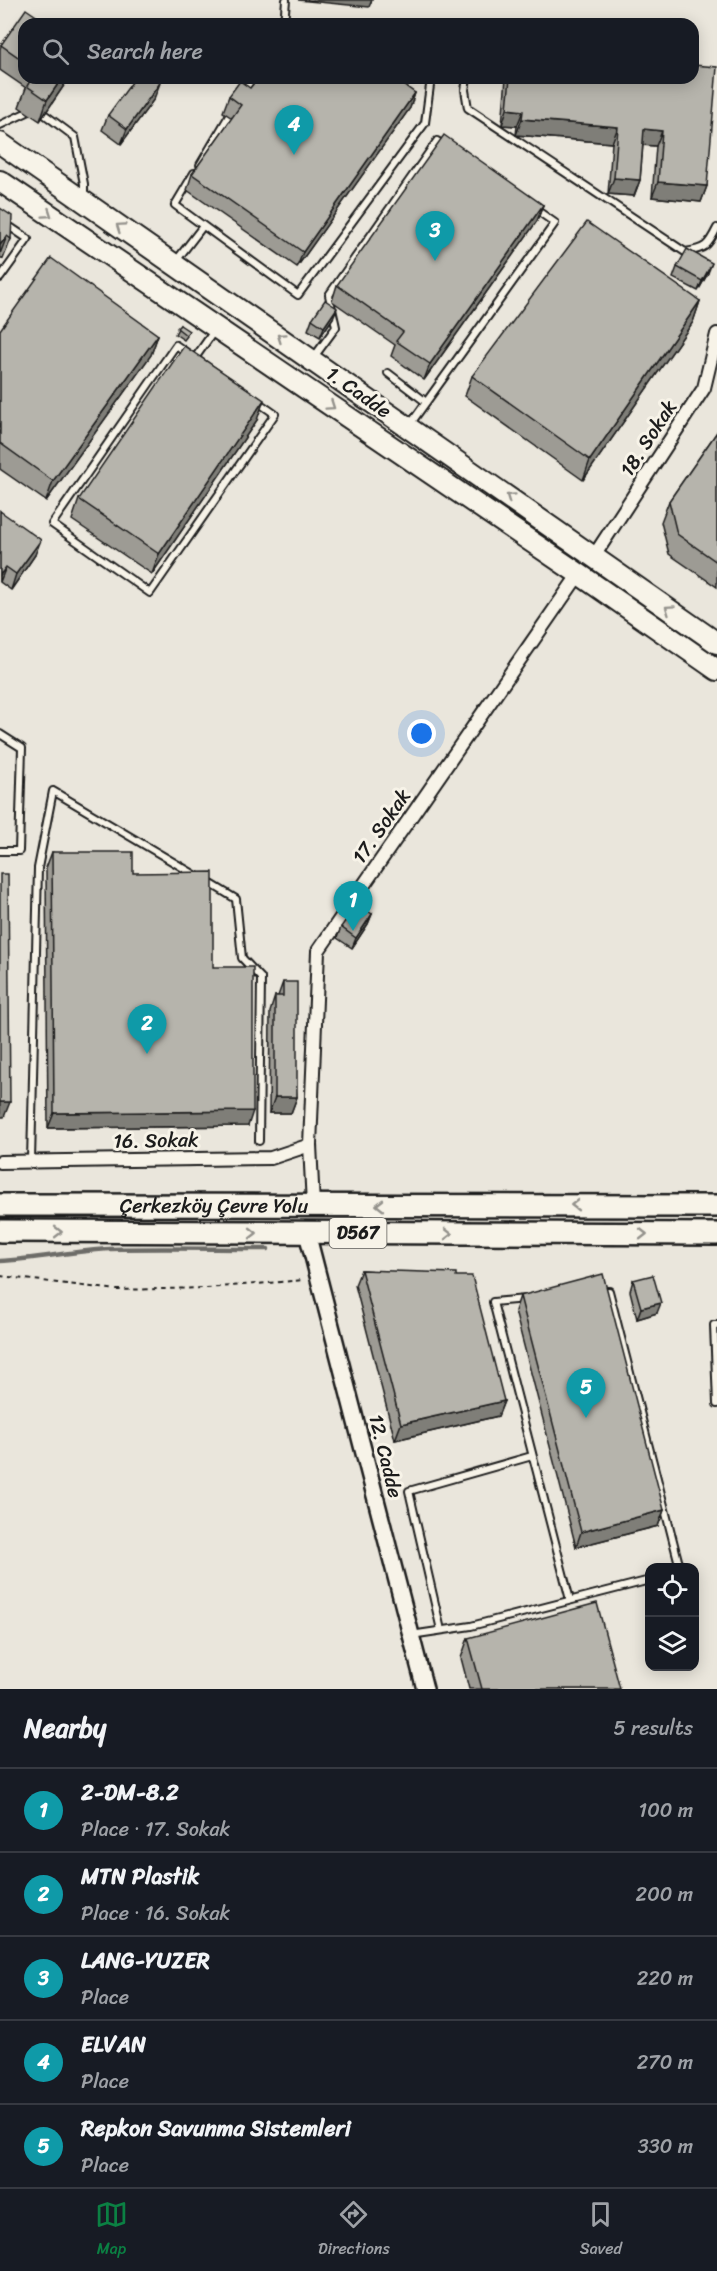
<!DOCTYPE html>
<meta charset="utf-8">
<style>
:root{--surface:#171b24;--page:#20242c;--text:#f1f3f6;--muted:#9ea1a6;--line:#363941;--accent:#0b8043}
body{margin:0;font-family:Sriracha,sans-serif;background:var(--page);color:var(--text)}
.controls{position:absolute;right:18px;bottom:18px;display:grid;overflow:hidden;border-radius:12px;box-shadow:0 3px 15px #0003}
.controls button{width:54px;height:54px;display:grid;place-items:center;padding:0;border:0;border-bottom:2px solid var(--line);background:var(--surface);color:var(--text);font:30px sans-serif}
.you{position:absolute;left:422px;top:734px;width:21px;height:21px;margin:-15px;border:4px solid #fff;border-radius:50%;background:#1a73e8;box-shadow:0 0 0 9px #1a73e833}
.badge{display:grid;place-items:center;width:39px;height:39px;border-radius:50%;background:var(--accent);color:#fff;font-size:20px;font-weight:700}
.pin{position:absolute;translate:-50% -50px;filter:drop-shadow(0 2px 3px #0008)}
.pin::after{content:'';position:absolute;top:32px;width:21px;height:18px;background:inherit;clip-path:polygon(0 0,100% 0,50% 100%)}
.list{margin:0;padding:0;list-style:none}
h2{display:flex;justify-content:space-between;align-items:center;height:78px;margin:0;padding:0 24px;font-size:26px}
h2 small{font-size:20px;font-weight:400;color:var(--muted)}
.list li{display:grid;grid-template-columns:39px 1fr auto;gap:18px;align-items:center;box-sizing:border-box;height:84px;padding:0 24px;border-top:2px solid var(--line)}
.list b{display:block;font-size:22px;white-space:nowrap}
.list p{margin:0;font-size:20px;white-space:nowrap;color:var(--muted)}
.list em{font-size:20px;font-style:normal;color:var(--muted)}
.icon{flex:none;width:33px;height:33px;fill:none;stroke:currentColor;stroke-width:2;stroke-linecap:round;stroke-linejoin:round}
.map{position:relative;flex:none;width:717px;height:1689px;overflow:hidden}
.search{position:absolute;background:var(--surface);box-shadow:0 3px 15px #0003;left:18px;right:18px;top:18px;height:66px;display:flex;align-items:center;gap:15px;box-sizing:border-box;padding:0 21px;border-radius:18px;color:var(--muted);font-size:22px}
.sheet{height:498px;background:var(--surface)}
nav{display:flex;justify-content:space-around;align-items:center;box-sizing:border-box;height:84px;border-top:2px solid var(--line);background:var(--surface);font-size:16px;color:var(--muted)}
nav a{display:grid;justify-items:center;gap:3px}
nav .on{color:var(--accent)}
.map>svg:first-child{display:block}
</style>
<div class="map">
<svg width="717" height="1689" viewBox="0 0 717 1689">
<rect width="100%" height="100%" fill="#eae6dc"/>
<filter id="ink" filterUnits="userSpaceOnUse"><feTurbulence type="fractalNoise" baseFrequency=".0167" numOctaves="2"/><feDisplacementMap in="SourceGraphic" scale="12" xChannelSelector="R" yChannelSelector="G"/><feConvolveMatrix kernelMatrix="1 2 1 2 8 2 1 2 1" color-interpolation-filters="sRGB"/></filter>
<g filter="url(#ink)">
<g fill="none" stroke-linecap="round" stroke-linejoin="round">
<path stroke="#6d6c68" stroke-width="4.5" d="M0,1261c37,-2 73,-10 110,-12 53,-1 105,0 158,0"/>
<defs>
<g id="service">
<polyline points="284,24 286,0"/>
<path d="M467,78l-2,12 3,18 217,144c21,-3 23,-6 32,-24"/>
<polyline points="243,93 252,78"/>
<polyline points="0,125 36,108 75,137 84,184 84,195"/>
<polyline points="200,165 233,109"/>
<polyline points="194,173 175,205 298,295 425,123 431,78"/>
<polyline points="0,220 28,239 0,278"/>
<polyline points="176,261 203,226"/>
<polygon points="176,345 275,414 150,593 52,524"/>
<polyline points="314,357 336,327 329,295 437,141 445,146"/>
<polyline points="195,358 214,331"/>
<polyline points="388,373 426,402"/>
<polyline points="409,426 555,223 535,209"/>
<polyline points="0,734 22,748 19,851 0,851"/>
<polyline points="208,882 236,899 242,958 261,978 259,1141"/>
<polyline points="31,1161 38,868 53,791 197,876"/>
<polyline points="602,1291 609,1291 680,1568"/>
<polyline points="526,1299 493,1302 570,1600"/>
<polyline points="717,1325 714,1325 717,1404"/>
<polyline points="441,1630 409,1491 532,1456"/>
<polyline points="411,1635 471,1626 650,1580"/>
</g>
<g id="minor">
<polyline points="594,556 704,388 717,334"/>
<polyline points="0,1162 271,1158 310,1145"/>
<polyline points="313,1205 310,1145 318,951 579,574"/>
</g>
<polyline id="tertiary" points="307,1233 425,1689"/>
<g id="primary">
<polyline points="0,143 717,643"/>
<polyline points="0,181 579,574 717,670"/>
</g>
<g id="trunk">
<path id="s1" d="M0,1205l717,1"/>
<polyline points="0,1231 717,1234"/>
</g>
</defs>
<use href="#service" stroke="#1c1c1c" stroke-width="10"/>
<use href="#minor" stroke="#1c1c1c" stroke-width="16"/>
<use href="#tertiary" stroke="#1c1c1c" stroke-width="20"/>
<use href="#primary" stroke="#1c1c1c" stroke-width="24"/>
<use href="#trunk" stroke="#1c1c1c" stroke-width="26"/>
<polyline stroke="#1c1c1c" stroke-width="2" stroke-dasharray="4.5 4.5" stroke-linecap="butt" points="0,1276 117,1290 207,1288 304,1280"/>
<use href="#service" stroke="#f7f3e8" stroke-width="6"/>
<use href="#minor" stroke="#f7f3e8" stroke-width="12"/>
<use href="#tertiary" stroke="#f7f3e8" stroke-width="15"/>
<use href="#primary" stroke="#f7f3e8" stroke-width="20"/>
<use href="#trunk" stroke="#f7f3e8" stroke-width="21"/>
</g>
<g fill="#9d9b94" stroke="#1c1c1c" stroke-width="1.5">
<polygon points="24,24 24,78 69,78 40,121 19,107 26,88 0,70 0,49 1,45"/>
<polygon points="506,78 693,78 707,186 701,202 652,197 656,146 643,145 640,180 634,196 608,194 612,143 516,135 517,126 502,125"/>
<polygon points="250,88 415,93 410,108 297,267 187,190 192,174 232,118 223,112 229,96"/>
<polygon points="154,99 121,144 102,130 108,115"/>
<polygon points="543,205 537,221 424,380 391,356 395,345 332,301 337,285"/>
<polygon points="0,208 11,239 3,259 0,257"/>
<polygon points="677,267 708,273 698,291 673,278"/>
<polygon points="700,301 693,322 583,480 465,396 472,376"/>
<polygon points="333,318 320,337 308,330 312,319"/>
<polygon points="180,325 187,336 184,340 175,334"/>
<polygon points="0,330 158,335 151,355 46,501 0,469"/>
<polygon points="257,420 152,574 72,520 79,499"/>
<polygon points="717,432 717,587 669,554 661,522 669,501"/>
<polygon points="0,511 35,555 11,590 0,582"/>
<polygon points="52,852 133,873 213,967 248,1126 48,1128 46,868"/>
<polygon points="372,914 368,924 352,948 337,938 341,927"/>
<polygon points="283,982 297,1097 291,1113 269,1113 270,1012 275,996 278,996"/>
<polygon points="361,1270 456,1276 504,1401 498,1416 395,1440 355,1285"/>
<polygon points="633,1280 657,1313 637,1319 630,1291"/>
<polygon points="520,1296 664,1510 658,1526 576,1547 515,1311"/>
<polygon points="468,1638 620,1689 469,1689 461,1658"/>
</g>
<g fill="#7f7e78" stroke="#1c1c1c" stroke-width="1.5">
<polygon points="298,0 372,0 369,7"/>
<polygon points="62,78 69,78 40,121 47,100"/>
<polygon points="160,83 154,99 121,144 127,129"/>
<polygon points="415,93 410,108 297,267 303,252"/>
<polygon points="507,109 523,111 517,126 502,125"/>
<polygon points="522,119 618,127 612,143 516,135"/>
<polygon points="644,129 662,131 656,146 639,145"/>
<polygon points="614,178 640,180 634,196 608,194"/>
<polygon points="658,182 707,186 701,202 652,197"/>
<polygon points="543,205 537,221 424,380 430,364"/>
<polygon points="7,236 0,254 0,245"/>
<polygon points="712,263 708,273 698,291 702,281"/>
<polygon points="700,301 693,322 583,480 590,460"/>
<polygon points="337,308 333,318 320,337 324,327"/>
<polygon points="158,335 151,355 46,501 53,481"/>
<polygon points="264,400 257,420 152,574 159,554"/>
<polygon points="41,540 35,555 11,590 16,574"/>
<polygon points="6,567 0,582 0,575"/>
<polygon points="372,914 368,924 352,948 356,938"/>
<polygon points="275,1097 297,1097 291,1113 269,1113"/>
<polygon points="0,1102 10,1102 4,1117 0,1117"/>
<polygon points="253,1111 248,1126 48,1128 54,1113"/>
<polygon points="661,1303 657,1313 637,1319 641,1308"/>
<polygon points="504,1401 498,1416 395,1440 401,1424"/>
<polygon points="664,1510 658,1526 576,1547 581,1532"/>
</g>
<g fill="#b6b4ac" stroke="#1c1c1c" stroke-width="1.5">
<polygon points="26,9 48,24 24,24 24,61 1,45"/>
<polygon points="693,65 717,67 707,186 658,182 662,131 644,129 640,180 614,178 618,127 522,119 523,111 507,109 510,78 693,78"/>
<polygon points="32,78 62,78 47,100 27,86"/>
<polygon points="135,78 153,78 160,83 127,129 108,115"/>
<polygon points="258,78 394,78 415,93 303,252 192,174 241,105 229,96 240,81 250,88"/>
<polygon points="444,135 543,205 430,364 396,341 403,332 337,285"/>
<polygon points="0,208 12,216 11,239 7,236 0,245"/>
<polygon points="587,222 700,301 590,460 472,376"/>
<polygon points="687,249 712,263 702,281 677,267"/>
<polygon points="51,258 158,335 53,481 0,443 0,330"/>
<polygon points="325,300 337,308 324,327 312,319"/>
<polygon points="180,325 189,331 186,335 177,328"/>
<polygon points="184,346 264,400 159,554 79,499"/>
<polygon points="717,432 717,562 677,534 669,501"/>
<polygon points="0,511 41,540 16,574 6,567 0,575"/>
<polygon points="52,852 133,852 133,873 213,872 213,967 253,967 253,1111 54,1113"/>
<polygon points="0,874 8,874 10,1102 0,1102"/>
<polygon points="357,904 372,914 356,938 341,927"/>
<polygon points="283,982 297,982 297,1097 275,1097 275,996 283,996"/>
<polygon points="361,1270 456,1273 456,1276 472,1276 504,1401 401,1424"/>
<polygon points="603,1274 664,1510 581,1532 520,1296"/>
<polygon points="653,1275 661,1303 641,1308 633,1280"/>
<polygon points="597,1603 620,1689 482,1689 468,1638"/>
</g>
<defs><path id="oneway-chevron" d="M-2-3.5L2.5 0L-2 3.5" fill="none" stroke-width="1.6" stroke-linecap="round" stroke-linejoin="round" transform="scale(1.5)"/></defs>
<g stroke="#94928c">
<use href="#oneway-chevron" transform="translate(48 214) rotate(34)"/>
<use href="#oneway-chevron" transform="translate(120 227) rotate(-145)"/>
<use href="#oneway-chevron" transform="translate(281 337) rotate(-145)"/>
<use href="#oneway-chevron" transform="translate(331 406) rotate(34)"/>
<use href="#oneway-chevron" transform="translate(510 497) rotate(-145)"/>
<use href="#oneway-chevron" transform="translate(669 609) rotate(-145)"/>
<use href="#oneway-chevron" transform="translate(380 1205) rotate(-180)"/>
<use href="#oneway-chevron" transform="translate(575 1205) rotate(-180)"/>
<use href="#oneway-chevron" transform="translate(58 1232)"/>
<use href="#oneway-chevron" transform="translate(253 1233)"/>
<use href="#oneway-chevron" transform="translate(448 1234)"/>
<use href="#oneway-chevron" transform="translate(643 1234)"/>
</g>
</g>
<g text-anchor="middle" stroke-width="6" stroke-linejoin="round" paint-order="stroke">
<rect fill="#f7f3e8" stroke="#5e5c59" stroke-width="1.5" x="329.5" y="1218" width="57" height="30" rx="4.5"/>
<g font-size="18" font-weight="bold" fill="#1c1c1c">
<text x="358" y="1239">D567</text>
</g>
<g font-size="20" fill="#1c1c1c" stroke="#f7f3e8">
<text transform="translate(359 392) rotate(35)" y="7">1. Cadde</text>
<text transform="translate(648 438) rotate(-57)" y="7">18. Sokak</text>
<text transform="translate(381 826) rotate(-55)" y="7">17. Sokak</text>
<text transform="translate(156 1140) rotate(-1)" y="7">16. Sokak</text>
<text dy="7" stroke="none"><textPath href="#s1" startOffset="214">Çerkezköy Çevre Yolu</textPath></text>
<text transform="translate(386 1456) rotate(76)" y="7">12. Cadde</text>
</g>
</g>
</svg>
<div class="controls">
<button><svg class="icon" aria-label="locate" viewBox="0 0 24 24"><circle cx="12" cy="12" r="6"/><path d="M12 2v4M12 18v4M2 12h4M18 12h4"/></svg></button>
<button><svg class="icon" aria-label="layers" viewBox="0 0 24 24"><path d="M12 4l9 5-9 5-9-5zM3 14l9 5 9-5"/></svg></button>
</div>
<div class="you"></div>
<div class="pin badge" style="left:353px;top:931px;background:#0f9aa8">1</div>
<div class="pin badge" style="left:147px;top:1054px;background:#0f9aa8">2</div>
<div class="pin badge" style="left:435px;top:261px;background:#0f9aa8">3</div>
<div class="pin badge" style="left:294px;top:155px;background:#0f9aa8">4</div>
<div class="pin badge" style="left:586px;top:1418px;background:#0f9aa8">5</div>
<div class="search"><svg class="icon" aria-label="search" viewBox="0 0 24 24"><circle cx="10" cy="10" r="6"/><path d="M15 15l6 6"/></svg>Search here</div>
</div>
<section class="sheet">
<h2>Nearby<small>5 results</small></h2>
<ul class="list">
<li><span class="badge" style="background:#0f9aa8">1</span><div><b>2-DM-8.2</b><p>Place · 17. Sokak</p></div><em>100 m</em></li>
<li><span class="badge" style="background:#0f9aa8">2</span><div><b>MTN Plastik</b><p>Place · 16. Sokak</p></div><em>200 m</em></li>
<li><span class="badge" style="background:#0f9aa8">3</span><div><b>LANG-YUZER</b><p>Place</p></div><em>220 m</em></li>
<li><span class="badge" style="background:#0f9aa8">4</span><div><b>ELVAN</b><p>Place</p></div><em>270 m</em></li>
<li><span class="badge" style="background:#0f9aa8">5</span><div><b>Repkon Savunma Sistemleri</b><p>Place</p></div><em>330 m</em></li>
</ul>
</section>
<nav>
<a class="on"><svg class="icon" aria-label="map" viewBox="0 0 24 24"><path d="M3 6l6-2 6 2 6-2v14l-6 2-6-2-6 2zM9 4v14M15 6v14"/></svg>Map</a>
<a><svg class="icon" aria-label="directions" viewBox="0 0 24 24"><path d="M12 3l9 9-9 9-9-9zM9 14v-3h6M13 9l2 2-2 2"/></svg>Directions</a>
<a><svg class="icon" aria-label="saved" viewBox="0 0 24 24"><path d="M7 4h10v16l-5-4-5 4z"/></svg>Saved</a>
</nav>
